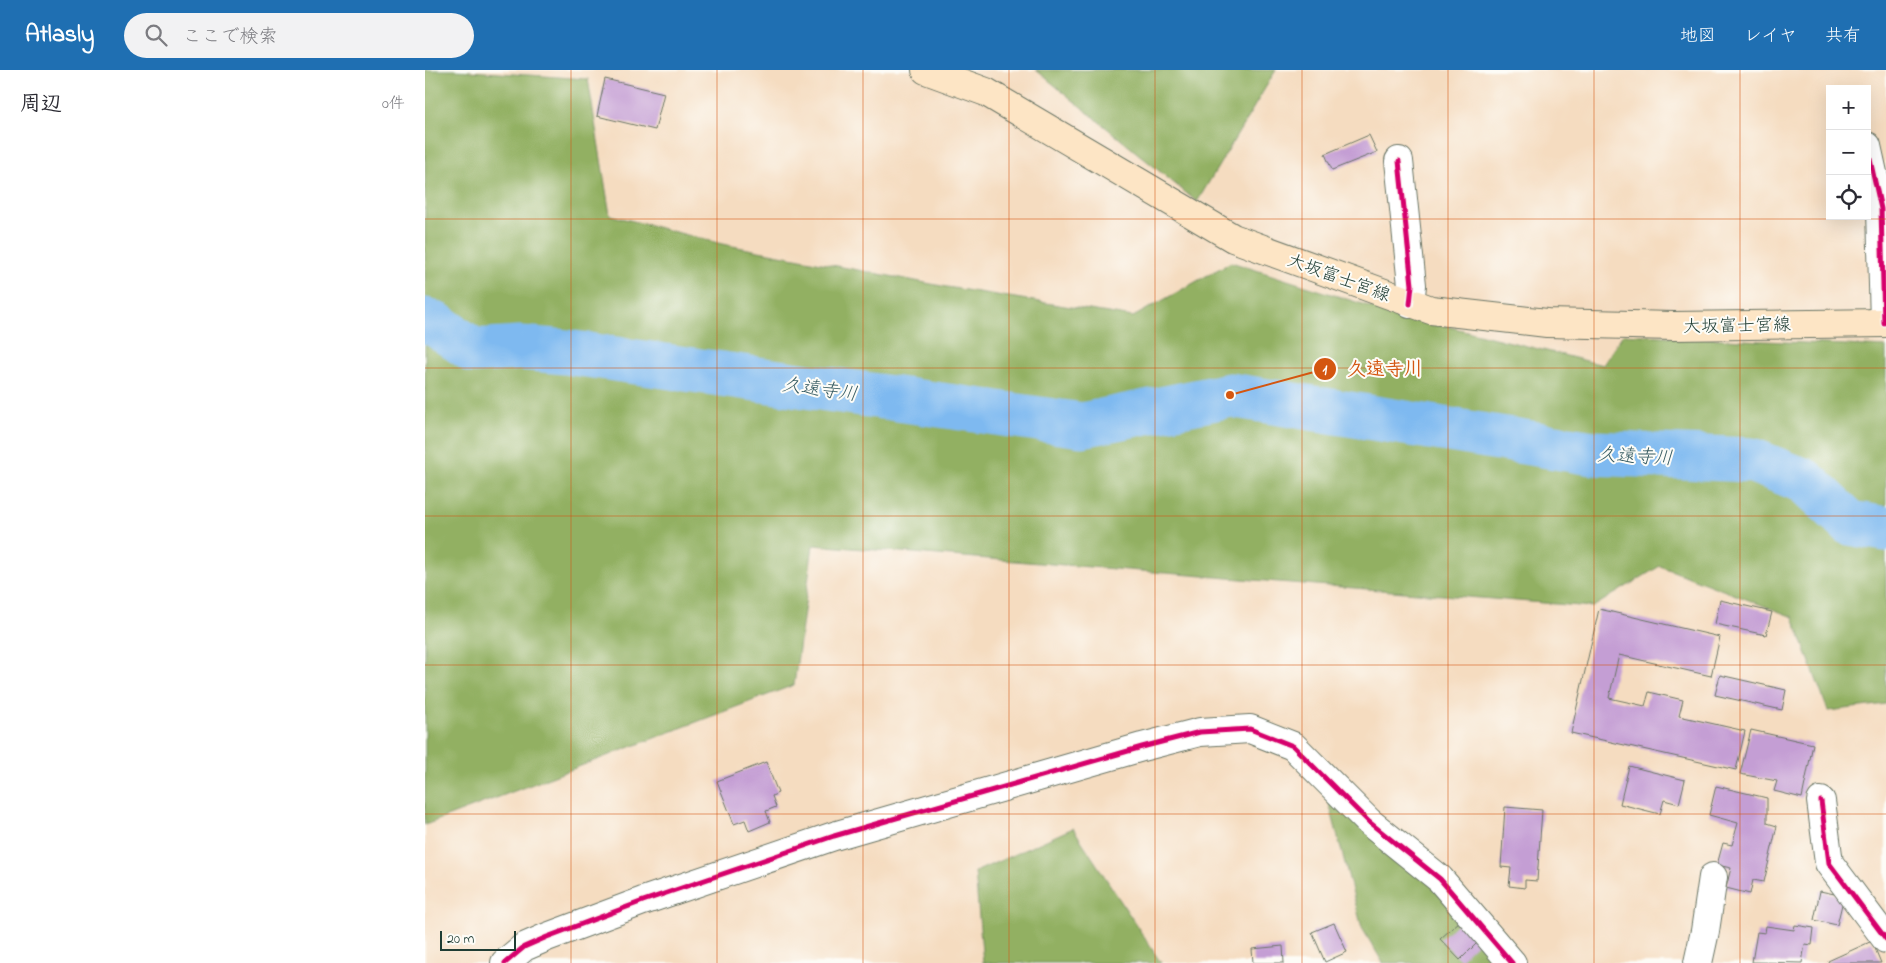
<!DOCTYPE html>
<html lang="ja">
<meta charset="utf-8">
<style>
:root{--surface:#fff;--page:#f2f2f3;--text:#2b2b33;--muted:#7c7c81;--line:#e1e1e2;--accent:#1f6fb2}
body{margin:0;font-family:"Indie Flower","Klee One",sans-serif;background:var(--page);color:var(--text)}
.controls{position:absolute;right:15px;top:15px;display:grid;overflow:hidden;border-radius:0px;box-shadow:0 5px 20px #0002}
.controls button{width:45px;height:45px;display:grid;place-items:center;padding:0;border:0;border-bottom:1px solid var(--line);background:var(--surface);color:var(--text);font:25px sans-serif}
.scale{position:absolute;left:15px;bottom:12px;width:76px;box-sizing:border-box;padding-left:5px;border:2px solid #1f3d34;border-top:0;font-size:14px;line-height:18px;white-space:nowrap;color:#1f3d34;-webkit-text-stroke:4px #fdfcf7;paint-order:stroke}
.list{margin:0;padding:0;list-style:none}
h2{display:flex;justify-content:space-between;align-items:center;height:65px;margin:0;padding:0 20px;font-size:21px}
h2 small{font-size:16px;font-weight:400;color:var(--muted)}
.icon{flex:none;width:28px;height:28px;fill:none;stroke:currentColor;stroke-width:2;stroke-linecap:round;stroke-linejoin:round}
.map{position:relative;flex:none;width:1461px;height:893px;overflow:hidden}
header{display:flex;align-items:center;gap:30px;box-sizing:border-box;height:70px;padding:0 25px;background:var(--accent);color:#fff}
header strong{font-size:24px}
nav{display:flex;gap:28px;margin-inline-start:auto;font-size:18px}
.search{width:350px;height:45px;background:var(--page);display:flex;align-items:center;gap:12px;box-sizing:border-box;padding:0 18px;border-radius:28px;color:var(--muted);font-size:19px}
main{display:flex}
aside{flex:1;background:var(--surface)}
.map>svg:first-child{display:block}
</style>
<header>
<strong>Atlasly</strong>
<div class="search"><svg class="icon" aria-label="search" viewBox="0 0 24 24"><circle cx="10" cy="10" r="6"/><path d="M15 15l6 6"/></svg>ここで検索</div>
<nav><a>地図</a><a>レイヤ</a><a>共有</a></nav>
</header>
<main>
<aside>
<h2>周辺<small>0件</small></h2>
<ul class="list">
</ul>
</aside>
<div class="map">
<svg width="1461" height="893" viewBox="0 0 1461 893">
<rect width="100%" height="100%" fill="#fdfcf7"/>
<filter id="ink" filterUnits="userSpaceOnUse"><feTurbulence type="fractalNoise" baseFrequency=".02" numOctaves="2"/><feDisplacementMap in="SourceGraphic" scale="10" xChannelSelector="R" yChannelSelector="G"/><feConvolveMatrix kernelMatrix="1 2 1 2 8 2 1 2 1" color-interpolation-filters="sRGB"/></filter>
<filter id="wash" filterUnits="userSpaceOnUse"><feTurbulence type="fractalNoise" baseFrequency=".0096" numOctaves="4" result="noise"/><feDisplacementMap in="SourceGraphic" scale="20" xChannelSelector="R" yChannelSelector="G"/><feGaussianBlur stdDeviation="1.12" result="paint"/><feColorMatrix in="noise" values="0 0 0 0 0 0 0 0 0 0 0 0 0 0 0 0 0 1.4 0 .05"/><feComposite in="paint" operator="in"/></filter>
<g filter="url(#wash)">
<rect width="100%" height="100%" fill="#f5dcc0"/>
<g fill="#92b062" stroke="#58764b">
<polygon points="0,0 29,0 163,9 185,145 297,174 522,217 708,247 806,192 953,239 1178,295 1198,264 1461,277 1461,634 1403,641 1368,547 1235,496 1168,537 388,475 369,615 0,755"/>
<polygon points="611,0 851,0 772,132"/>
<polygon points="904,733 1015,809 1083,893 958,893 937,858"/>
<polygon points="648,758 736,893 558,893 550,802"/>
</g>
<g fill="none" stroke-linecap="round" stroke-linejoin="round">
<polyline stroke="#7eb9f0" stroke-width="45" points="0,250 12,255 49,281 95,278 141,282 657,355 805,325 1168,383 1326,390 1380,411 1425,453 1461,459"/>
</g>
<g id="blocks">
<g fill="#c49ed4">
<polygon points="180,9 239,23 230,60 172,46"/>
<polygon points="944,65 952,82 907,100 900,84"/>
<polygon points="1295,530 1347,542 1341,565 1290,554"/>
<polygon points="1174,539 1295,567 1286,606 1194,585 1184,628 1220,636 1224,622 1258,630 1254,646 1320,661 1311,700 1146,663"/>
<polygon points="1295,605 1361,620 1357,640 1290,625"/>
<polygon points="1326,660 1388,674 1377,728 1349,721 1352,711 1315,704"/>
<polygon points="341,692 353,723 347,726 351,737 341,741 345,752 324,761 320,750 309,754 292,711"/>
<polygon points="1204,696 1260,710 1254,734 1239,730 1235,744 1195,734"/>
<polygon points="1291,716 1342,728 1342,753 1352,756 1339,812 1328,810 1325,824 1301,818 1306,798 1292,795 1298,773 1307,775 1313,753 1284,745"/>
<polygon points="1080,737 1117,740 1112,811 1100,810 1100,818 1084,816 1086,798 1076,797"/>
<polygon points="1395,821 1419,826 1412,855 1389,850"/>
<polygon points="1035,851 1054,871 1035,890 1015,869"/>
<polygon points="909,853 922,882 900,892 887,862"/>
<polygon points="1370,855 1389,858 1387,875 1380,874 1377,893 1327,892 1332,862 1340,863 1341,856 1369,860"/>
<polygon points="1447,871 1456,893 1404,893 1403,891"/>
<polygon points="858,876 859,893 828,893 827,879"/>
</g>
</g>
</g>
<g filter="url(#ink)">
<use href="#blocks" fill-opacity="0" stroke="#6a7565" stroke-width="1"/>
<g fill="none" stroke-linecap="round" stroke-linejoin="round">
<defs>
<g id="minor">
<polyline points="1442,76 1456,139 1459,253"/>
<polyline points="974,91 987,215 985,234"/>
<polyline points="1396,731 1404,793 1461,869"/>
<polyline points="80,893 99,877 122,867 218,831 409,766 717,677 775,662 825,659 868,676 944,752 1015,809 1087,893"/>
<polyline points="1273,893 1280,861 1288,807"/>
</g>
<polyline id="secondary" points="501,0 561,22 808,168 1006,240 1122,253 1249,256 1461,253"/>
</defs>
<use href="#minor" stroke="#6a7565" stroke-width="30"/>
<use href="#secondary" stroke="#6a7565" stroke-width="30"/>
<use href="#minor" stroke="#fff" stroke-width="28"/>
<use href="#secondary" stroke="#fde5c5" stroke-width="28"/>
<defs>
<g id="cycleway">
<polyline points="1442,76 1456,139 1459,253"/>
<polyline points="974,91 987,215 985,234"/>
<polyline points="1396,731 1404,793 1461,869"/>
<polyline points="80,893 99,877 122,867 218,831 409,766 717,677 775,662 825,659 868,676 944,752 1015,809 1087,893"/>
</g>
</defs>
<use href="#cycleway" stroke="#fdfcf7" stroke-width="8"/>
<use href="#cycleway" stroke="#d6006c" stroke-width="5"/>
</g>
</g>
<path fill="none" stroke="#d45610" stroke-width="1" stroke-opacity="0.55" d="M146,0v893M292,0v893M438,0v893M584,0v893M730,0v893M877,0v893M1023,0v893M1169,0v893M1315,0v893M0,149h1461M0,298h1461M0,446h1461M0,595h1461M0,744h1461"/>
<g text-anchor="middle" stroke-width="4" stroke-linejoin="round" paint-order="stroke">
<g font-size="18" fill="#1f3d34" stroke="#fdfcf7">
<text transform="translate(914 207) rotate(20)" y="6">大坂富士宮線</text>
<text transform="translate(1312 255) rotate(-1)" y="6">大坂富士宮線</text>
</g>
<g font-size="19" font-style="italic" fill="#375c63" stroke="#fdfcf7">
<text transform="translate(395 318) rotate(8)" y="7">久遠寺川</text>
<text transform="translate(1210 385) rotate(3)" y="7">久遠寺川</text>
</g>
</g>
<path fill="none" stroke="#d45610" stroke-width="2" d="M805 325L900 299"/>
<g fill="#d45610" stroke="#fdfcf7" stroke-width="2">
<circle cx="805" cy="325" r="5"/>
<circle cx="900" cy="299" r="12"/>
</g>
<g font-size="15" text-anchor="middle" font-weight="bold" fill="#fff">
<text x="900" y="304">1</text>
</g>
<g font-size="19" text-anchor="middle" font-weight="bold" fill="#d45610" stroke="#fdfcf7" stroke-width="4" stroke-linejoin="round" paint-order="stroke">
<text x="960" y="305">久遠寺川</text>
</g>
</svg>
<div class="controls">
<button>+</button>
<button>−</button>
<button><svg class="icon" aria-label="locate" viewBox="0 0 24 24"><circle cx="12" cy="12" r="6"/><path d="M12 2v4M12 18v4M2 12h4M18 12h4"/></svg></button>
</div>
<div class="scale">20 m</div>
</div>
</main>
